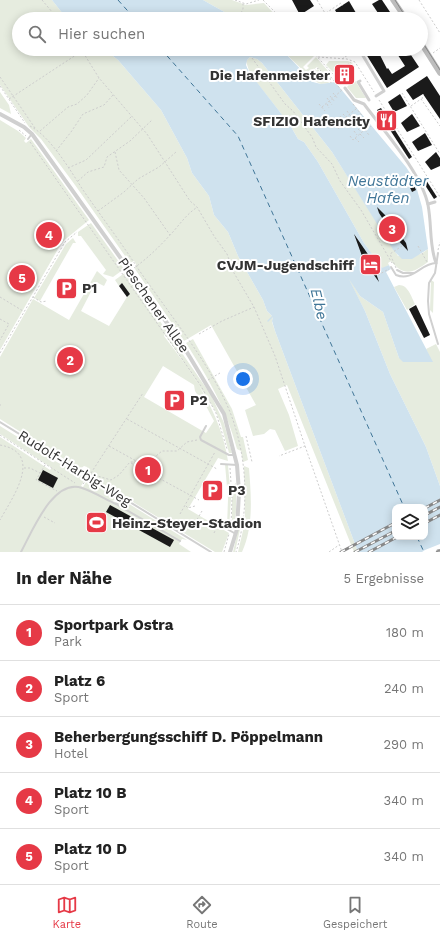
<!DOCTYPE html>
<html lang="de">
<meta charset="utf-8">
<style>
:root{--surface:#fff;--page:#f6f6f6;--text:#222;--muted:#767676;--line:#e0e0e0;--accent:#e63946}
body{margin:0;font-family:"Work Sans",sans-serif;background:var(--page);color:var(--text)}
.controls{position:absolute;right:12px;bottom:12px;display:grid;overflow:hidden;border-radius:8px;box-shadow:0 2px 10px #0003}
.controls button{width:36px;height:36px;display:grid;place-items:center;padding:0;border:0;border-bottom:1px solid var(--line);background:var(--surface);color:var(--text);font:20px sans-serif}
.you{position:absolute;left:243px;top:379px;width:14px;height:14px;margin:-10px;border:3px solid #fff;border-radius:50%;background:#1a73e8;box-shadow:0 0 0 6px #1a73e833}
.badge{display:grid;place-items:center;width:26px;height:26px;border-radius:50%;background:var(--accent);color:#fff;font-size:13px;font-weight:700}
.pin{position:absolute;translate:-50% -50%;border:2px solid #fff;box-shadow:0 1px 4px #0006}
.list{margin:0;padding:0;list-style:none}
h2{display:flex;justify-content:space-between;align-items:center;height:52px;margin:0;padding:0 16px;font-size:17px}
h2 small{font-size:13px;font-weight:400;color:var(--muted)}
.list li{display:grid;grid-template-columns:26px 1fr auto;gap:12px;align-items:center;box-sizing:border-box;height:56px;padding:0 16px;border-top:1px solid var(--line)}
.list b{display:block;font-size:15px;white-space:nowrap}
.list p{margin:0;font-size:13px;white-space:nowrap;color:var(--muted)}
.list em{font-size:13px;font-style:normal;color:var(--muted)}
.icon{flex:none;width:22px;height:22px;fill:none;stroke:currentColor;stroke-width:2;stroke-linecap:round;stroke-linejoin:round}
.map{position:relative;flex:none;width:440px;height:552px;overflow:hidden}
.search{position:absolute;background:var(--surface);box-shadow:0 2px 10px #0003;left:12px;right:12px;top:12px;height:44px;display:flex;align-items:center;gap:10px;box-sizing:border-box;padding:0 14px;border-radius:22px;color:var(--muted);font-size:15px}
.sheet{height:332px;background:var(--surface)}
nav{display:flex;justify-content:space-around;align-items:center;box-sizing:border-box;height:56px;border-top:1px solid var(--line);background:var(--surface);font-size:11px;color:var(--muted)}
nav a{display:grid;justify-items:center;gap:2px}
nav .on{color:var(--accent)}
.map>svg:first-child{display:block}
</style>
<div class="map">
<svg width="440" height="552" viewBox="0 0 440 552">
<rect width="100%" height="100%" fill="#fff"/>
<g fill="#e6ecdf" fill-rule="evenodd">
<polygon points="0,0 52,0 67,19 19,19 19,49 104,49 118,60 161,110 187,158 192,173 209,196 214,215 228,232 238,256 263,300 267,311 273,317 272,322 275,331 358,552 354,552 287,385 278,389 289,415 298,446 285,451 275,430 270,429 264,434 253,436 245,410 256,405 211,325 184,341 135,269 136,264 134,261 130,263 75,185 41,139 29,127 0,85"/>
<polygon points="203,0 232,0 246,5 264,3 279,19 247,19 228,14"/>
<polygon points="281,49 308,49 314,56 303,67 306,70 309,68 307,66 316,57 329,72 325,75 317,67 309,73 311,75 318,69 324,76 321,79 330,83 321,84 314,81"/>
<path d="M250,57l7,2 5,4 70,89 66,104 23,-2 7,-5v13c-15,11 -24,15 -37,-1l-3,2 1,2 -7,4 -18,-26 -46,-81 -14,-20 -6,-3 -8,-14 -40,-51 -4,-13z"/>
<polygon points="329,61 348,61 353,63 347,67 346,66 338,72 336,70 333,72 326,65"/>
<polygon points="354,79 366,98 356,98 347,87"/>
<polygon points="0,92 9,105 11,114 0,108"/>
<polygon points="0,120 18,131 26,138 24,141 26,143 31,139 89,220 62,242 0,350"/>
<polygon points="91,223 124,269 113,277 103,274 106,270 81,236 78,236 78,232"/>
<polygon points="73,238 76,243 73,243 40,301 34,298 66,244"/>
<path d="M97,271l10,9 -3,6 -8,-4 -15,29 28,15 18,-29 3,-3 -8,-11 -3,3 -4,-6 11,-8 85,123 13,28 8,30h-3l-8,-29 -6,-14 -50,-76 -1,2c29,38 57,77 64,125l-10,-3 -30,51 41,24 -7,19h-7l-128,-78v-7l-3,-1 -4,3 -80,-50v-62l33,-58 36,21zM163,366l31,19 1,6 8,13h2l9,17 -8,12 -62,-36z"/>
<polygon points="350,279 360,296 383,312 399,358 432,362 426,349 436,344 440,352 440,486 426,447 390,374 365,311 349,280"/>
<polygon points="431,280 434,282 433,313 430,310"/>
<path d="M399,285c9,0 12,11 16,19l-8,6 -13,-23z"/>
<path d="M193,339l39,70 9,28h2l5,23 -5,2 -2,-11 -4,-2c-11,-41 -29,-71 -51,-106z"/>
<polygon points="0,426 55,460 55,461 86,478 81,486 83,487 88,479 120,498 112,501 119,503 126,502 187,540 182,539 179,544 191,552 0,552 0,437 50,470 52,468 0,434"/>
<polygon points="225,464 228,465 231,499 229,528 227,527 228,499"/>
<path d="M244,466l5,2c2,27 5,58 -7,84h-4l7,-30z"/>
<polygon points="236,483 236,512 233,530 232,529 232,486"/>
<polygon points="240,520 242,520 235,552 233,552"/>
</g>
<g fill="#cfe2ee" fill-rule="evenodd">
<polygon points="52,0 203,0 228,14 247,19 67,19"/>
<path d="M104,49h177l32,33 8,2 14,-2 71,85 8,12 8,28 6,42 -16,10h-10l-8,-8 -62,-99 -70,-89 -5,-4 -7,-2 -3,3 -1,5 3,7 41,53 8,14 6,3 14,20 46,81 18,25 7,-3 2,4 -5,3 47,90h-30l-4,-4 -16,-46 -23,-16 -11,-17 16,32 25,63 36,73 14,39v66h-82l-83,-221 -3,-10 1,-4 -6,-6 -4,-11 -25,-44 -10,-24 -14,-17 -5,-19 -17,-23 -5,-15 -26,-48 -43,-50zM395,507h30v30h-30z"/>
</g>
<polygon fill="#fff" points="440,544 440,552 422,552 425,550"/>
<g fill="none" stroke-linecap="round" stroke-linejoin="round">
<polyline stroke="#cfe2ee" stroke-width="1.5" points="268,321 273,316"/>
<g stroke="#3f7597" stroke-width="1" stroke-dasharray="5 4" stroke-linecap="butt">
<polyline points="118,0 135,19"/>
<polyline points="161,49 238,136 404,507"/>
<polyline points="417,537 424,552"/>
</g>
</g>
<g fill="#1a1a1a">
<polygon points="292,0 310,0 314,6 300,15"/>
<polygon points="379,0 382,0 392,15 386,19 382,19 372,4"/>
<polygon points="349,1 356,13 346,19 340,19 335,10"/>
<polygon points="326,49 338,49 329,54"/>
<polygon points="373,49 390,49 380,55 387,69 388,68 392,74 405,66 394,49 407,49 419,67 387,88 366,54"/>
<polygon points="344,69 346,70 348,69 352,73 343,81 339,76 341,74 339,73"/>
<polygon points="427,76 440,96 440,119 423,94 413,100 406,90"/>
<polygon points="400,94 407,106 394,112 388,102"/>
<polygon points="381,108 412,157 409,159 377,110"/>
<polygon points="412,114 420,126 407,132 401,123"/>
<polygon points="425,133 432,145 418,151 412,142"/>
<polygon points="436,152 440,158 440,166 431,170 425,162"/>
<polygon points="410,176 416,190 412,192 406,179"/>
<polygon points="426,180 437,197 434,199 423,182"/>
<polygon points="377,207 398,228 396,229 406,243 408,251 385,226 386,224 379,213"/>
<polygon points="354,234 374,263 373,264 379,282 368,267 366,267"/>
<polygon points="122,283 130,294 127,297 119,286"/>
<polygon points="416,305 430,335 424,338 409,309"/>
<polygon points="43,470 58,478 53,488 38,480"/>
<polygon points="110,505 174,540 170,547 106,512"/>
</g>
<g fill="none" stroke-linecap="round" stroke-linejoin="round">
<g stroke="#cdcdcd" stroke-width="1" stroke-dasharray="2 2" stroke-linecap="butt">
<polyline points="42,0 58,19"/>
<polyline points="235,0 246,4 259,0"/>
<polyline points="263,0 282,19"/>
<polyline points="317,0 328,18 326,19"/>
<polyline points="419,0 440,33"/>
<polyline points="241,13 243,9 243,3"/>
<polyline points="326,13 341,3 342,6"/>
<polyline points="81,49 99,78 147,134 190,201 197,207 214,236 227,254 234,273 254,307 275,356 305,446 279,456"/>
<polyline points="310,49 342,84"/>
<polyline points="347,49 350,53"/>
<polyline points="433,53 440,48"/>
<polyline points="318,57 347,59 355,62 374,92"/>
<polyline points="252,58 285,104 293,111 312,137 316,147 332,164 340,181 361,210 392,263"/>
<polyline points="342,59 355,50"/>
<polyline points="331,71 326,76 330,76 342,91"/>
<polyline points="311,74 318,68 326,76"/>
<polyline points="334,74 351,62"/>
<polyline points="0,77 35,128"/>
<polyline points="330,78 331,83"/>
<polyline points="0,86 25,123"/>
<polyline points="333,93 338,99"/>
<polyline points="402,93 440,154"/>
<polyline points="330,96 335,102"/>
<polyline points="327,98 332,105"/>
<polyline points="9,99 82,51"/>
<polyline points="422,99 423,94"/>
<polyline points="379,100 440,197"/>
<polyline points="319,104 325,111"/>
<polyline points="327,104 329,108"/>
<polyline points="353,104 371,127"/>
<polyline points="411,106 421,99 440,126"/>
<polyline points="322,107 341,91"/>
<polyline points="347,111 352,118"/>
<polyline points="343,114 349,120"/>
<polyline points="340,116 345,123"/>
<polyline points="337,119 342,125"/>
<polyline points="333,122 339,129"/>
<polyline points="336,125 356,109"/>
<path d="M30,126c21,11 40,44 53,64 18,26 37,51 54,77 31,46 72,94 93,145 17,43 20,97 6,140"/>
<polyline points="363,126 365,128"/>
<polyline points="358,129 361,132"/>
<polyline points="19,130 26,136"/>
<polyline points="365,130 369,135"/>
<polyline points="40,131 68,107 77,104 87,95 99,78"/>
<polyline points="354,131 357,135"/>
<polyline points="360,134 364,138"/>
<polyline points="350,136 353,140 370,125"/>
<polyline points="355,138 359,142"/>
<polyline points="30,142 201,386 216,413 227,449"/>
<polyline points="56,151 71,132 83,114 104,105 113,95"/>
<polyline points="115,152 119,170 144,198 170,235"/>
<polyline points="68,168 86,160 131,117"/>
<polyline points="78,181 88,172 104,167 107,157 130,141 152,120"/>
<polyline points="98,211 124,192 138,179 159,167 176,152"/>
<polyline points="418,246 427,262"/>
<polyline points="438,250 440,242"/>
<path d="M134,268c14,-10 26,-22 38,-35 8,-9 14,-18 24,-25"/>
<polyline points="396,268 390,254 402,246"/>
<polyline points="378,275 389,269"/>
<polyline points="0,297 23,311"/>
<polyline points="33,297 41,302 47,301"/>
<polyline points="0,319 9,324 0,340"/>
<polyline points="199,334 222,321 254,307"/>
<polyline points="0,353 65,242 77,232"/>
<polyline points="208,380 220,373"/>
<polyline points="0,405 1,405"/>
<polyline points="127,419 217,469"/>
<polyline points="0,435 75,483"/>
<polyline points="246,436 252,462"/>
<path d="M0,445c45,8 12,53 0,75"/>
<polyline points="109,446 138,462"/>
<polyline points="305,446 342,552"/>
<polyline points="131,463 199,500"/>
<polyline points="45,465 36,480 57,491"/>
<polyline points="24,468 30,468 40,473"/>
<polyline points="230,468 232,498 231,527"/>
<polyline points="91,473 143,393"/>
<polyline points="91,474 111,480 119,475 130,462 149,462 162,451 177,451 187,442 197,440"/>
<polyline points="83,484 87,479"/>
<polyline points="186,506 188,508 195,506"/>
<polyline points="180,514 215,452"/>
<polyline points="44,517 55,523"/>
<polyline points="195,523 202,511"/>
<polyline points="214,533 218,525"/>
<polyline points="224,552 229,534"/>
<polyline points="329,552 339,545"/>
</g>
<g stroke="#d0d0d0" stroke-width="2">
<polyline points="28,139 31,135"/>
<polyline points="438,253 435,273 429,283 428,301 429,314 438,344"/>
<path d="M391,267l5,8c17,7 25,-12 40,-12"/>
<polyline points="397,270 403,273 414,273"/>
<polyline points="0,422 211,552"/>
<polyline points="206,426 200,437 201,440 229,455 234,455"/>
<polyline points="221,464 237,465"/>
<polyline points="116,504 180,541"/>
<polyline points="221,523 227,529 236,534"/>
<path d="M21,552c11,-20 32,-74 61,-64 12,4 23,11 34,16l8,-6"/>
</g>
<g stroke="#d0d0d0" stroke-width="3">
<polyline points="359,49 384,91 376,96"/>
<polyline points="360,81 358,82 369,100"/>
<path d="M345,88l9,12 10,4c20,27 58,70 64,101 4,20 1,40 8,58"/>
<polyline points="428,204 435,202"/>
</g>
<polyline stroke="#d0d0d0" stroke-width="4" points="0,114 24,127 32,134 182,344 224,414 237,465 239,492 237,529 230,552"/>
<g stroke="#bdbdbd" stroke-width="5.5">
<polyline points="393,0 406,19"/>
<polyline points="421,43 440,73"/>
</g>
<polyline stroke="#ababab" stroke-width="6" points="439,552 440,552"/>
<g stroke="#888" stroke-width="1">
<polyline points="395,0 407,19"/>
<polyline points="421,40 440,70"/>
<polyline points="436,552 440,550"/>
</g>
<defs>
<g id="rail">
<polyline points="425,508 440,500"/>
<polyline points="425,515 440,507"/>
<polyline points="425,523 440,515"/>
<polyline points="341,552 395,523"/>
<polyline points="355,552 395,531"/>
<polyline points="369,552 397,537"/>
</g>
</defs>
<use href="#rail" stroke="#888" stroke-width="3"/>
<use href="#rail" stroke="#fff" stroke-width="1.5" stroke-dasharray="4.5" stroke-linecap="butt"/>
</g>
<defs>
<symbol id="building-square" viewBox="-11 -11 22 22"><rect x="-9" y="-9" width="18" height="18" rx="4" fill="#e63946" stroke="#fff"/><path d="M-4-6H4V6H1V3H-1V6H-4ZM-2.5-4.3h1.7v1.8h-1.7ZM.8-4.3h1.7v1.8H.8ZM-2.5-1h1.7V.8h-1.7ZM.8-1h1.7V.8H.8Z" fill="#fff"/></symbol>
<symbol id="restaurant-square" viewBox="-11 -11 22 22"><rect x="-9" y="-9" width="18" height="18" rx="4" fill="#e63946" stroke="#fff"/><path d="M-5-6h1v4h1v-4h1v4h1v-4h1v5L-1.5 .5V6h-2V.5L-5-1ZM5-6V6H3V1.5H1.5Q1.5-4 5-6Z" fill="#fff"/></symbol>
<symbol id="hotel-square" viewBox="-11 -11 22 22"><rect x="-9" y="-9" width="18" height="18" rx="4" fill="#e63946" stroke="#fff"/><path d="M-6-4.5h1.5V1H6V5H4.5V3h-9V5H-6ZM-4 0a1.8 1.8 0 1 1 3.6 0ZM.5 0V-2.5h3Q6-2.5 6 0Z" fill="#fff"/></symbol>
<symbol id="parking-square" viewBox="-11 -11 22 22"><rect x="-9" y="-9" width="18" height="18" rx="4" fill="#e63946" stroke="#fff"/><path d="M-3.5-5.5H1a3.5 3.5 0 0 1 0 7H-1V5.5H-3.5ZM-1-3.4V-.6H.8a1.4 1.4 0 0 0 0-2.8Z" fill="#fff"/></symbol>
<symbol id="stadium-square" viewBox="-11 -11 22 22"><rect x="-9" y="-9" width="18" height="18" rx="4" fill="#e63946" stroke="#fff"/><path d="M0-5a6.5 5 0 1 0 0 10a6.5 5 0 1 0 0-10ZM-3.5-1.8h7v3.6h-7Z" fill="#fff"/></symbol>
</defs>
<g fill-rule="evenodd">
<use href="#building-square" x="332" y="62" width="25" height="25"/>
<use href="#restaurant-square" x="374" y="108" width="25" height="25"/>
<use href="#hotel-square" x="358" y="252" width="25" height="25"/>
<use href="#parking-square" x="54" y="276" width="25" height="25"/>
<use href="#parking-square" x="162" y="388" width="25" height="25"/>
<use href="#parking-square" x="200" y="478" width="25" height="25"/>
<use href="#stadium-square" x="84" y="510" width="25" height="25"/>
</g>
<g text-anchor="middle" stroke-width="4" stroke-linejoin="round" paint-order="stroke">
<g font-size="14" font-weight="bold" fill="#333" stroke="#fff" text-anchor="start">
<text x="330" y="80" text-anchor="end">Die Hafenmeister</text>
<text x="370" y="126" text-anchor="end">SFIZIO Hafencity</text>
<text x="354" y="270" text-anchor="end">CVJM-Jugendschiff</text>
<text x="82" y="293">P1</text>
<text x="190" y="405">P2</text>
<text x="228" y="495">P3</text>
<text x="112" y="528">Heinz-Steyer-Stadion</text>
</g>
<g font-size="14" fill="#333" stroke="#fff">
<text transform="translate(154 305) rotate(55)" y="5">Pieschener Allee</text>
<text transform="translate(75 468) rotate(32)" y="5">Rudolf-Harbig-Weg</text>
</g>
<g font-size="15" font-style="italic" fill="#3f7597" stroke="#fff">
<text x="388" y="186">Neustädter<tspan x="388" dy="17">Hafen</tspan></text>
<text transform="translate(319 304) rotate(77)" y="5">Elbe</text>
</g>
</g>
</svg>
<div class="controls">
<button><svg class="icon" aria-label="layers" viewBox="0 0 24 24"><path d="M12 4l9 5-9 5-9-5zM3 14l9 5 9-5"/></svg></button>
</div>
<div class="you"></div>
<div class="pin badge" style="left:148px;top:470px">1</div>
<div class="pin badge" style="left:70px;top:360px">2</div>
<div class="pin badge" style="left:392px;top:229px">3</div>
<div class="pin badge" style="left:49px;top:235px">4</div>
<div class="pin badge" style="left:22px;top:278px">5</div>
<div class="search"><svg class="icon" aria-label="search" viewBox="0 0 24 24"><circle cx="10" cy="10" r="6"/><path d="M15 15l6 6"/></svg>Hier suchen</div>
</div>
<section class="sheet">
<h2>In der Nähe<small>5 Ergebnisse</small></h2>
<ul class="list">
<li><span class="badge">1</span><div><b>Sportpark Ostra</b><p>Park</p></div><em>180 m</em></li>
<li><span class="badge">2</span><div><b>Platz 6</b><p>Sport</p></div><em>240 m</em></li>
<li><span class="badge">3</span><div><b>Beherbergungsschiff D. Pöppelmann</b><p>Hotel</p></div><em>290 m</em></li>
<li><span class="badge">4</span><div><b>Platz 10 B</b><p>Sport</p></div><em>340 m</em></li>
<li><span class="badge">5</span><div><b>Platz 10 D</b><p>Sport</p></div><em>340 m</em></li>
</ul>
</section>
<nav>
<a class="on"><svg class="icon" aria-label="map" viewBox="0 0 24 24"><path d="M3 6l6-2 6 2 6-2v14l-6 2-6-2-6 2zM9 4v14M15 6v14"/></svg>Karte</a>
<a><svg class="icon" aria-label="directions" viewBox="0 0 24 24"><path d="M12 3l9 9-9 9-9-9zM9 14v-3h6M13 9l2 2-2 2"/></svg>Route</a>
<a><svg class="icon" aria-label="saved" viewBox="0 0 24 24"><path d="M7 4h10v16l-5-4-5 4z"/></svg>Gespeichert</a>
</nav>
